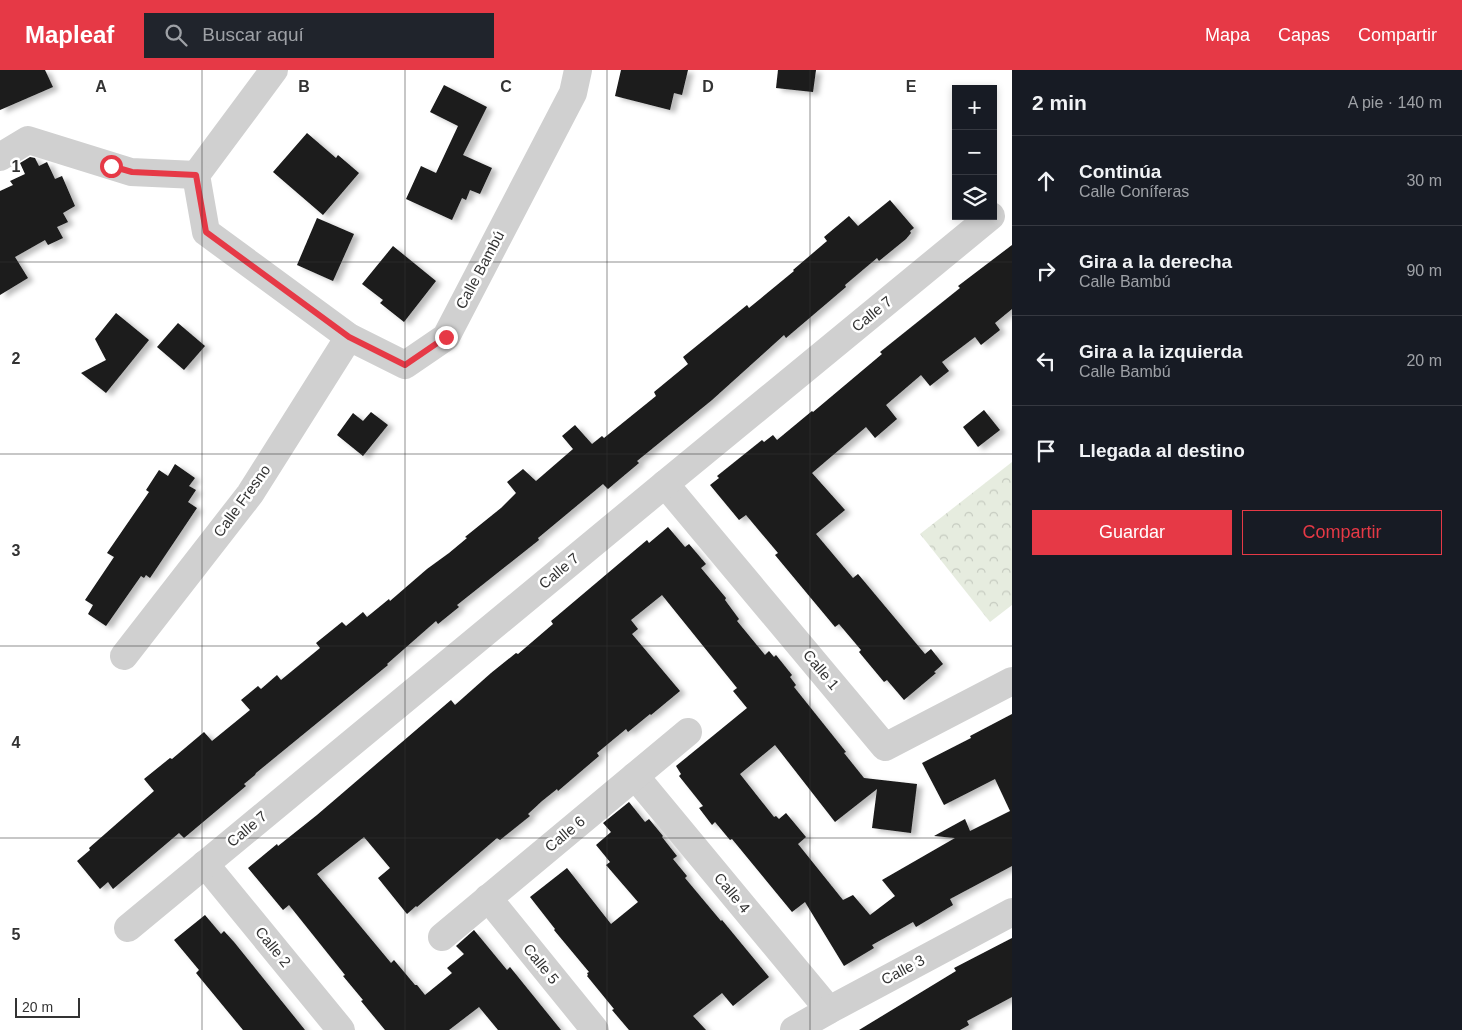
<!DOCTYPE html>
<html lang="es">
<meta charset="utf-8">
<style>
:root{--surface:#171b24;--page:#20242c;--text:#f1f3f6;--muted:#9ea1a6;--line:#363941;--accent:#e63946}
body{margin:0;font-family:Arial,sans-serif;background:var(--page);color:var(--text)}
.controls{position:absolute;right:15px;top:15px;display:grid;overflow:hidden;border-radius:0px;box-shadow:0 2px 8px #0003}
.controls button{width:45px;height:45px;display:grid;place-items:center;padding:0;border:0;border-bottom:1px solid var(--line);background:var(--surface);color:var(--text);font:25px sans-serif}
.scale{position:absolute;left:15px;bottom:12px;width:65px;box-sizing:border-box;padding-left:5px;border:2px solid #333;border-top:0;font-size:14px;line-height:18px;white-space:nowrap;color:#333;-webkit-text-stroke:4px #fff;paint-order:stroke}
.stop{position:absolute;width:15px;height:15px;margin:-11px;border:4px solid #e63946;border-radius:50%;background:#fff}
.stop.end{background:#e63946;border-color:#fff;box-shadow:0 1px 5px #0008}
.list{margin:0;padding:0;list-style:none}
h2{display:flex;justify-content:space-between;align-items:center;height:65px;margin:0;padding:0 20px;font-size:21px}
h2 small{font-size:16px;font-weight:400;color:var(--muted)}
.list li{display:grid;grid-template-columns:32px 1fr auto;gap:15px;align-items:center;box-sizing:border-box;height:90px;padding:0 20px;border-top:1px solid var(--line)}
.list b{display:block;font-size:19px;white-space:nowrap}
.list p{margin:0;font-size:16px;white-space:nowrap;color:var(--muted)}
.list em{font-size:16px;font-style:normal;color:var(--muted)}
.actions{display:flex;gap:10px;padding:15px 20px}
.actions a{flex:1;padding:11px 0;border:1px solid var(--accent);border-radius:0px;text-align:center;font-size:18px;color:var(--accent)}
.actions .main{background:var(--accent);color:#fff}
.icon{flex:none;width:28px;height:28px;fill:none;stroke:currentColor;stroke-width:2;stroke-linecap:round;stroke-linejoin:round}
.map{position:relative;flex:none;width:1012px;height:960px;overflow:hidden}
header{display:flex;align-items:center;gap:30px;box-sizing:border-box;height:70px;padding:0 25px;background:var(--accent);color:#fff}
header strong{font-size:24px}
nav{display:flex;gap:28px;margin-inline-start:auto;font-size:18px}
.search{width:350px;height:45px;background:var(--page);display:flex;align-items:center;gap:12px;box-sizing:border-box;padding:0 18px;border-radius:0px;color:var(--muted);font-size:19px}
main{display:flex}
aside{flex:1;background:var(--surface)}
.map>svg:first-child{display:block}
</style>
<header>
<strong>Mapleaf</strong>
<div class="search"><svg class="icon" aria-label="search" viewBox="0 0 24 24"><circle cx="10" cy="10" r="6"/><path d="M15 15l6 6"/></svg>Buscar aquí</div>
<nav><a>Mapa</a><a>Capas</a><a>Compartir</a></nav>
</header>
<main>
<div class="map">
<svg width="1012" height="960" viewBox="0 0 1012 960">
<defs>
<pattern id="forest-crowns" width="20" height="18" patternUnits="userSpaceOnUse" patternTransform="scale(1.25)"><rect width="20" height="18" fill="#e6ecdf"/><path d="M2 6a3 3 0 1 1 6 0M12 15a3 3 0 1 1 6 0" fill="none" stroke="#c6cbc0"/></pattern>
<filter id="shadow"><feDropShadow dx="5.5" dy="3" stdDeviation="2.5" flood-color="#0004"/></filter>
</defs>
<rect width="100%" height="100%" fill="#fff"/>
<polygon fill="url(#forest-crowns)" points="1012,392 1012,535 990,552 920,464"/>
<g fill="#1a1a1a" filter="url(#shadow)">
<polygon points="0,0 45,0 53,17 0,40"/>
<polygon points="621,0 688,0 682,25 674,23 670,40 615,26"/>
<polygon points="778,0 816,0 813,22 776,18"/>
<polygon points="444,15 487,37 463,85 492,98 480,124 470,120 466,130 462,128 452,150 406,129 421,96 436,103 458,56 430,42"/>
<polygon points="307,63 336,88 338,85 359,103 323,145 273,102"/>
<polygon points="30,87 35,88 39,96 47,92 55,109 62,106 75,136 63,143 68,152 57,157 63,168 48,175 45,170 15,187 28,208 0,225 0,121 13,115 10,111 25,104 20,93"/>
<polygon points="890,130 914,158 910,161 911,163 906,169 879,191 877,188 845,215 846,217 786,268 784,265 712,330 637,391 639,393 608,419 603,414 538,468 539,470 457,535 459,537 438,554 436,551 387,594 388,595 256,703 255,705 244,714 246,716 184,768 179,763 113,819 108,812 100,819 77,791 90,780 89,778 154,721 144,709 170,688 172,689 204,662 212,671 250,640 241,630 258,616 261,619 277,605 281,610 320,578 316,573 342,552 346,556 363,542 367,547 389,529 390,531 427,499 449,483 467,468 465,467 501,438 516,423 507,412 523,399 536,411 573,379 562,366 575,355 592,374 602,366 604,368 656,326 654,322 688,294 683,287 747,235 749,238 794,201 793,200 827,171 824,167 849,146 858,156"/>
<polygon points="317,148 354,164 333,211 297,195"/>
<polygon points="1012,175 1012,239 995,253 1000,260 981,275 975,267 942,292 949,301 930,316 921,305 886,335 897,349 875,368 866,357 812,403 845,440 816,464 853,508 858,504 925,584 931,579 943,594 934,602 936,603 904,630 887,610 884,612 859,582 861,580 839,554 835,557 775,485 778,483 746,445 739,450 710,415 719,408 717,406 762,370 764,372 773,365 777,370 812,341 813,342 882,284 880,282 960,218 958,216"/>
<polygon points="393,176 436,211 404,252 380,233 383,230 362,214"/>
<polygon points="116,243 149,270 106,323 81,303 106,290 95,269"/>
<polygon points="178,253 205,276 184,300 157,277"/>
<polygon points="984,340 1000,360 978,377 963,357"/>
<polygon points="371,342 388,355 363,386 337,365 353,343 363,351"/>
<polygon points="175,394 195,408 189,416 196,420 188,432 197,438 150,508 146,505 144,508 141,506 106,556 88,544 93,535 85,530 114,487 107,483 149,422 146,420 159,400 168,406"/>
<polygon points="668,457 685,477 689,474 706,494 701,498 726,528 725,530 739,549 737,551 765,585 769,581 774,587 776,585 792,605 790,607 796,615 794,617 846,682 844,683 864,708 917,714 911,763 872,758 877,719 835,752 775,675 740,704 774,747 776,746 779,749 786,743 806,767 798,774 843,830 853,825 870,845 895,826 882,810 955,768 934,766 965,749 970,761 1010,741 995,709 944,735 922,693 971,668 970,666 1012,644 1012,796 950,829 953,835 916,857 913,852 872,875 874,878 844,896 805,832 792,842 732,769 730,770 715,752 712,755 699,738 703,736 679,706 681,704 676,696 747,638 733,621 737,618 662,525 631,550 638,559 632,564 680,621 651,645 650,644 628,662 626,659 597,683 599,686 558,721 557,719 542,731 528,744 530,746 500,770 497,768 417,837 416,836 407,844 378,808 390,798 364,767 317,804 391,893 394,890 415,915 417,915 425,925 452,903 447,898 464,884 456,876 474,860 507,900 510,897 561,960 498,960 479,937 449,960 385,960 361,931 363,930 343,906 345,905 289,835 283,840 248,798 277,774 278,776 317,745 451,630 455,635 491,603 516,583 518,584 553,554 551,551 557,546 647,470 649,473"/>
<polygon points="629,732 645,752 649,749 663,766 662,767 677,786 673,789 687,806 685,808 721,851 722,850 769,907 733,936 722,923 693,946 706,960 629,960 612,940 614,939 587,906 588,905 587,903 589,902 554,860 555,859 530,827 567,798 611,854 638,832 606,795 610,792 596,775 611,762 603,753"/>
<polygon points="205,845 221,864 224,861 234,872 305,960 243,960 196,903 199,900 174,870"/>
<polygon points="1012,868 1012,927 967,951 969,955 960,960 859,960 956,901 954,898"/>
</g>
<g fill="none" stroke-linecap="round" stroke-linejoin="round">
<g stroke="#d0d0d0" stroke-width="28">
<polyline points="274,0 196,105 206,162 349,267 405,295 446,267 573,23 578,0"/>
<polyline points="0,87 28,70 131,102 196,105"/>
<polyline points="665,414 885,677 1012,611"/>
<polyline points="124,586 250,424 349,267"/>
<polyline points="635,706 829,940"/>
<polyline points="205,794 341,960"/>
<polyline points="488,828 595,960"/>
<polyline points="128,858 665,414 991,146"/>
<polyline points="442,867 688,662"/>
<polyline points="794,960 829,940 1012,842"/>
</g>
</g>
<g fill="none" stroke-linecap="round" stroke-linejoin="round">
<polyline stroke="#e63946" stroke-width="6" points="111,96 132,102 196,105 206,162 349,267 405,295 446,267"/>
</g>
<path fill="none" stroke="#333" stroke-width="1" stroke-opacity="0.55" d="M202,0v960M405,0v960M607,0v960M810,0v960M0,192h1012M0,384h1012M0,576h1012M0,768h1012"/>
<g text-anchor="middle" stroke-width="5" stroke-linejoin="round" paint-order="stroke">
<g font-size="15" fill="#333" stroke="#fff">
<text transform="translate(480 200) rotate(-62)" y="5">Calle Bambú</text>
<text transform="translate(872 244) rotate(-39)" y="5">Calle 7</text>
<text transform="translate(242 431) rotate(-54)" y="5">Calle Fresno</text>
<text transform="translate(559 501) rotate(-40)" y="5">Calle 7</text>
<text transform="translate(821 600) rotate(50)" y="5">Calle 1</text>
<text transform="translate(247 759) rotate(-40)" y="5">Calle 7</text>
<text transform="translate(565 764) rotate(-40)" y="5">Calle 6</text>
<text transform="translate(732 823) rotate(50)" y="5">Calle 4</text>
<text transform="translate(273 877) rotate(51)" y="5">Calle 2</text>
<text transform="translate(541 894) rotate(51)" y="5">Calle 5</text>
<text transform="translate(903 900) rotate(-28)" y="5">Calle 3</text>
</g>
</g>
<g font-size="16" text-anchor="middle" font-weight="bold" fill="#333" stroke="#fff" stroke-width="5" stroke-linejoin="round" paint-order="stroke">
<text x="101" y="22">A</text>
<text x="304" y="22">B</text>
<text x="506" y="22">C</text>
<text x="708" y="22">D</text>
<text x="911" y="22">E</text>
<text x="16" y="102">1</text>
<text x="16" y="294">2</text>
<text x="16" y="486">3</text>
<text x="16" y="678">4</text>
<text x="16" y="870">5</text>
</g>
</svg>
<div class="controls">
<button>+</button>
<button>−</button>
<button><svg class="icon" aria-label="layers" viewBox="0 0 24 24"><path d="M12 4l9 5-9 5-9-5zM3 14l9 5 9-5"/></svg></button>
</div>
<div class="scale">20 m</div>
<div class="stop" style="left:111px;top:96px"></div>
<div class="stop end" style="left:446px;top:267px"></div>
</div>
<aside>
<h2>2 min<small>A pie · 140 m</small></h2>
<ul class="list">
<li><svg class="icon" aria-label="ahead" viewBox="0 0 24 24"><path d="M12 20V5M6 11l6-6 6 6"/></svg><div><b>Continúa</b><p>Calle Coníferas</p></div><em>30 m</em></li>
<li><svg class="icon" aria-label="right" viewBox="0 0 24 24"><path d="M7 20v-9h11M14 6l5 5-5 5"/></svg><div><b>Gira a la derecha</b><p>Calle Bambú</p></div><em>90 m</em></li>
<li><svg class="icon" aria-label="left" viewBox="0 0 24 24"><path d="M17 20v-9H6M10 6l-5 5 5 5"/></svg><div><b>Gira a la izquierda</b><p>Calle Bambú</p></div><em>20 m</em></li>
<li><svg class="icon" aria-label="arrive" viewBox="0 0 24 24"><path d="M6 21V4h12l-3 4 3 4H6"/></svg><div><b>Llegada al destino</b></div></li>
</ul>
<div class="actions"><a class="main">Guardar</a><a>Compartir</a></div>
</aside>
</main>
